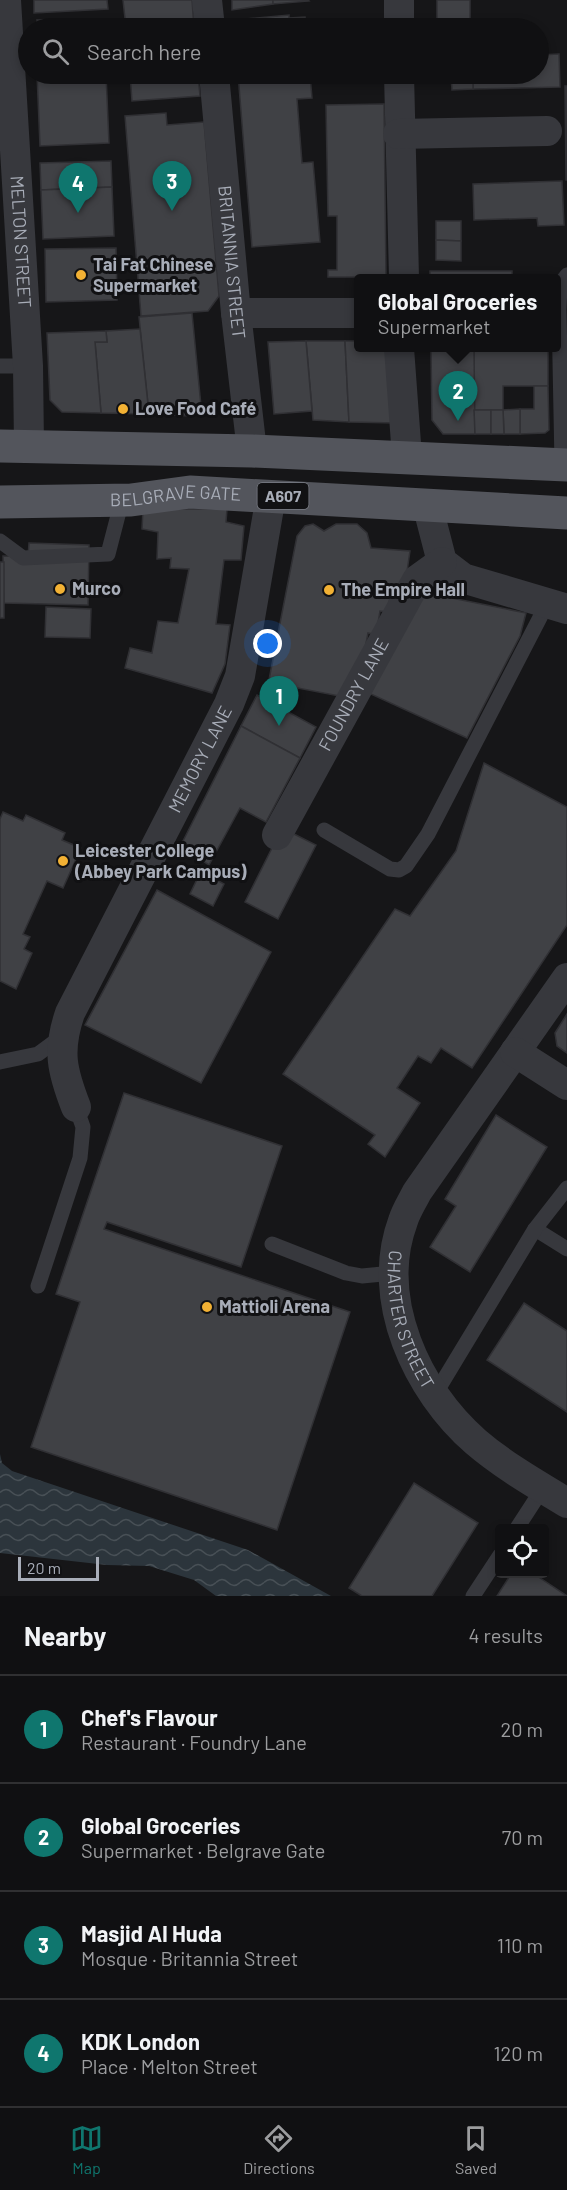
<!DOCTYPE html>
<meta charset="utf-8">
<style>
:root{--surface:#101012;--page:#1e1e20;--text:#f1f3f6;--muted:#9c9d9f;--line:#303032;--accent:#0f766e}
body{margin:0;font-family:Barlow,sans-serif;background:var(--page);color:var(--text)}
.controls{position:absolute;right:18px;bottom:18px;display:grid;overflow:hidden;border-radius:6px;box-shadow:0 3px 9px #0003}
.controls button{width:54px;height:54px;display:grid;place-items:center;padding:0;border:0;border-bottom:2px solid var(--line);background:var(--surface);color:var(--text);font:30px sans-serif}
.scale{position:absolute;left:18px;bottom:15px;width:81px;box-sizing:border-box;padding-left:6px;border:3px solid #a8adb8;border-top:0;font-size:16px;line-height:21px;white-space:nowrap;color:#a8adb8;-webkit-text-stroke:4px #111113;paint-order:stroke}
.you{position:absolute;left:268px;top:644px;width:21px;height:21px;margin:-15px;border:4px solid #fff;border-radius:50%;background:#1a73e8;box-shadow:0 0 0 9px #1a73e833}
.badge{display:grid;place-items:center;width:39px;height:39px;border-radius:50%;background:var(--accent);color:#fff;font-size:20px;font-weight:700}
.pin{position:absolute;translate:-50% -50px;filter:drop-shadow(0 2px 3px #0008)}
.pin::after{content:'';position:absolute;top:32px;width:21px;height:18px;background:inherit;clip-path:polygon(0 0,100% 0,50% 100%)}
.popup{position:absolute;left:354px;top:274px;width:207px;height:78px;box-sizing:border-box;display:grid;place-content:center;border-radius:6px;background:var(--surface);filter:drop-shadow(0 2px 4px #0005);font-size:20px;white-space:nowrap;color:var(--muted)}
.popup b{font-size:22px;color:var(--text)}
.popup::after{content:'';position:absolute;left:50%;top:100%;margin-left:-12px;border:12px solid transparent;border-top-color:var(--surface)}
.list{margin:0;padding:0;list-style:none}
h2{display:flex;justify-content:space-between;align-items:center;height:78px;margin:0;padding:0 24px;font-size:26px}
h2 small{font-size:20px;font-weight:400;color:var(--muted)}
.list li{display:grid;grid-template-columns:39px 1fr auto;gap:18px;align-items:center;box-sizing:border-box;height:108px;padding:0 24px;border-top:2px solid var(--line)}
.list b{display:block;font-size:22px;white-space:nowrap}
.list p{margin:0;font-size:20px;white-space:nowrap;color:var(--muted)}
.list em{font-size:20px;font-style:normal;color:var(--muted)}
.icon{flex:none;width:33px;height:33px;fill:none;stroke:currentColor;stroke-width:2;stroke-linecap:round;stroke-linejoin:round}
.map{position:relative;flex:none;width:567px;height:1596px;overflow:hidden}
.search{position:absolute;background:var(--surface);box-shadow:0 3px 9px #0003;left:18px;right:18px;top:18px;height:66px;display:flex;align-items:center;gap:15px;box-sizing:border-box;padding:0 21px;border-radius:33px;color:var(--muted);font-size:22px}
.sheet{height:510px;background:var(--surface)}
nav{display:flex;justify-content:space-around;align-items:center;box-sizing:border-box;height:84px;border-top:2px solid var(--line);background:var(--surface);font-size:16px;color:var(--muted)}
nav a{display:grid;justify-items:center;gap:3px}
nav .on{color:var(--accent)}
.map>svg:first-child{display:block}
</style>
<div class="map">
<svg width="567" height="1596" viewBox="0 0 567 1596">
<defs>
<pattern id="water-waves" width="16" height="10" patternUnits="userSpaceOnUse" patternTransform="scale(1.5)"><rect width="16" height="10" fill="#2c353c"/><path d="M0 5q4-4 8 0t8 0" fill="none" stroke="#485056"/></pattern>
</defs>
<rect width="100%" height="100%" fill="#161618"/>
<polygon fill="url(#water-waves)" points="0,1454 2,1463 12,1471 248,1550 331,1596 216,1596 194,1580 149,1566 107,1565 0,1553"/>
<g fill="#404145" stroke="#303034" stroke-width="1.5">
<polygon points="34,0 107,0 108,9 34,13"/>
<polygon points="123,0 192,0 194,28 126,28"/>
<polygon points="232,0 273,0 273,4 232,10"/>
<polygon points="273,0 308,0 309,1 273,4"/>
<rect x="437" y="0" width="33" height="28"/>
<polygon points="289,15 289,18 305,17 306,28 235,28 234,20"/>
<polygon points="110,19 111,28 38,28 37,20"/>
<polygon points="559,54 560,87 473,89 473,74 538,74 538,55"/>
<polygon points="37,74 106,74 109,143 40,146"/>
<polygon points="130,74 198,74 200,96 132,101"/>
<polygon points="238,74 310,74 312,98 297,99 302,163 313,162 320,242 252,247"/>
<polygon points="459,74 473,74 473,89 452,90 451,76 459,77"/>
<polygon points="565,86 567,86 567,180 566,180"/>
<polygon points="384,104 386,277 328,277 328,270 337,270 337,216 328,216 326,105"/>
<polygon points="166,113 167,125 204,122 219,296 208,311 141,316 125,116"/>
<polygon points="111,161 112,187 41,190 40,163"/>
<polygon points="562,181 564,225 538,226 537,218 474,220 473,184"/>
<polygon points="112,187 114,236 43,239 41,190"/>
<polygon points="436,221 461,221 461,241 436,240"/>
<polygon points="436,240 461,241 461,261 436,260"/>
<polygon points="116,248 117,300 46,302 45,249"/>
<rect x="430" y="271" width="82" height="7"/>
<polygon points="192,313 201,406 191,416 149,414 139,317"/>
<polygon points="140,329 149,414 101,413 95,342 107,342 106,331"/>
<polygon points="106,331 107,342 95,342 101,413 62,412 50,400 47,333"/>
<polygon points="306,341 345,341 349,422 313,420"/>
<polygon points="306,341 312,411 274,414 268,342"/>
<polygon points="345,341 359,341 359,348 394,348 396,423 349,422"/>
<rect x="431" y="348" width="60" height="3"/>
<polygon points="512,348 548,348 548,386 503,386 503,410 474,410 474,351 512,351"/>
<polygon points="431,351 474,351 475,434 443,434 432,420"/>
<polygon points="534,386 548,386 549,430 545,433 520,434 520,409 534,409"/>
<polygon points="520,409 520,434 504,434 503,410"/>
<polygon points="474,410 491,410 491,434 475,434"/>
<polygon points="491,410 503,410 504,434 491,434"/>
<polygon points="143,509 227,509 226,522 244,526 241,560 224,560 216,624 230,625 225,664 212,693 125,668 130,648 152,653 158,621 178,623 189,569 170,568 171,558 157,559 158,532 142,529"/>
<polygon points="313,524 324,531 336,524 357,524 367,533 371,548 410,551 405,585 393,584 387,612 380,611 376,635 368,633 362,664 339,696 298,688 295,695 267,690 297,536 305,526"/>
<polygon points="29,543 89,545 88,605 4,603 3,556 28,557"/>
<rect x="0" y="562" width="4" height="56"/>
<polygon points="417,591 526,613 520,636 467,738 362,690"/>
<polygon points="46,607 91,609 90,638 45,637"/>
<polygon points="257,695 316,727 300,758 241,726"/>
<polygon points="241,726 300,758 266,822 240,808 209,865 180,847"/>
<polygon points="484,763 567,807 567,925 472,1068 441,1048 431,1063 418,1056 397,1088 420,1103 385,1157 368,1144 375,1135 283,1074 395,909 410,916 456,851"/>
<polygon points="3,812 23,821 26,815 65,833 62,840 81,848 63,888 47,881 23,934 30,937 24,949 32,953 16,989 0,981 0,819"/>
<polygon points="290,832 316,845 278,919 245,902 275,842"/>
<polygon points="201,871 224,884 213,906 190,894"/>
<polygon points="157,890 271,952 201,1083 85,1025"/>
<polygon points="567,1014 567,1053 557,1046 555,1033"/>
<polygon points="124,1093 282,1146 241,1267 107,1222 104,1229 350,1312 277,1530 31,1447 80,1302 56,1294"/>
<polygon points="496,1115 547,1147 470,1272 430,1247 456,1206 445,1199"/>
<polygon points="524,1303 567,1331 567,1412 487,1360"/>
<polygon points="414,1483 478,1523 432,1596 362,1596 349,1588"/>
<polygon points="511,1574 534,1574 567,1596 497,1596"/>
</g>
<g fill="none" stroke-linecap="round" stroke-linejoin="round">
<g stroke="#37383d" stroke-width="15">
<polyline points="0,366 28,366"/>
<polyline points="562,464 559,310 560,284 567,275"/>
<polyline points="0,541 23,558 108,554 122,500"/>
<polyline points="324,830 390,869 399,870 406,866 428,834 548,602"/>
<polyline points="0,1062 38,1054 61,1037"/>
<polyline points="535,1229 567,1249"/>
<polyline points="272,1244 346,1273 362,1276 393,1273"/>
<polyline points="38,1286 80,1158 83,1127 76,1107"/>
<polyline points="434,1396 535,1229 567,1188"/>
<polyline points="517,1528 543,1488"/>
<polyline points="473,1596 500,1555"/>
</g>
<g stroke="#37383d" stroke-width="30">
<path id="s1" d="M6,0l22,366 1,80"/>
<polyline points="207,0 210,28"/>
<polyline points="399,28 399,0"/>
<path id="s2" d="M214,74l22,239 16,138"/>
<polyline points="399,74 404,278"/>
<polyline points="398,134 547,131"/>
<polyline points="236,313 359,313"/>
<polyline points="399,348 407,457"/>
<polyline points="427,504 442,562 463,578 567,609"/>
<path id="s3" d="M277,835l140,-255 25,-18"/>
<path id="s4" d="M567,978l-150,214c-5,10 -11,19 -14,29 -29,78 14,170 73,221 28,24 60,42 91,61"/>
<polyline points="515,1052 567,1085"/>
<path id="s5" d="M76,1107c-14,-36 -19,-56 -6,-94l159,-309 11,-28 31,-180"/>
</g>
<g stroke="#53555c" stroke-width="33">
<polyline points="0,446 252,451 567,465"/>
<path id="s6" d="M0,502l131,-2 59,-8 377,21"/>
</g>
</g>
<g fill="#f2b134" stroke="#111113" stroke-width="2">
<circle cx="81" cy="275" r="6"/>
<circle cx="123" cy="409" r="6"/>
<circle cx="60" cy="589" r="6"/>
<circle cx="329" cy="590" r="6"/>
<circle cx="63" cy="861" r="6"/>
<circle cx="207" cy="1307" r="6"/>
</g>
<g text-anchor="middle" stroke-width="6" stroke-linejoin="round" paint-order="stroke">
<rect fill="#111113" stroke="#7b7e86" stroke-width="1.5" x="257.5" y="483" width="51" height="26" rx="4.5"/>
<g font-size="16" font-weight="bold" fill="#a8adb8">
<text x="283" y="502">A607</text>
</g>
<g font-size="18" fill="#a8adb8" stroke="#111113">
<text dy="6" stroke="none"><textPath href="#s1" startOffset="242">MELTON STREET</textPath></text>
<text dy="6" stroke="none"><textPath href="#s2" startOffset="189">BRITANNIA STREET</textPath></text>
<text dy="6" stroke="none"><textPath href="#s6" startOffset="176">BELGRAVE GATE</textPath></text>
<text dy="6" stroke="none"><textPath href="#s3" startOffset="160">FOUNDRY LANE</textPath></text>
<text dy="6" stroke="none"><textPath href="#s5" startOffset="382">MEMORY LANE</textPath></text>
<text dy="6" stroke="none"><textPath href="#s4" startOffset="396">CHARTER STREET</textPath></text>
</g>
<g font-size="18" font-weight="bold" fill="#a8adb8" stroke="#111113" text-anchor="start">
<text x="93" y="271">Tai Fat Chinese<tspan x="93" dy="21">Supermarket</tspan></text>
<text x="135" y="415">Love Food Café</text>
<text x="72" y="595">Murco</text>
<text x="341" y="596">The Empire Hall</text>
<text x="75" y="857">Leicester College<tspan x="75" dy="21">(Abbey Park Campus)</tspan></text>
<text x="219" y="1313">Mattioli Arena</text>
</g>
</g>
</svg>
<div class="controls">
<button><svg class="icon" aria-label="locate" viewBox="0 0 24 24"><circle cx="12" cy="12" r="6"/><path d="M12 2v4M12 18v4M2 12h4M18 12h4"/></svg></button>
</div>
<div class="scale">20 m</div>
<div class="you"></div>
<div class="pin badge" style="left:279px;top:726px">1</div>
<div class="pin badge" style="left:458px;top:421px">2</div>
<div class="popup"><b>Global Groceries</b>Supermarket</div>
<div class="pin badge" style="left:172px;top:211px">3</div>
<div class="pin badge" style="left:78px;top:213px">4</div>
<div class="search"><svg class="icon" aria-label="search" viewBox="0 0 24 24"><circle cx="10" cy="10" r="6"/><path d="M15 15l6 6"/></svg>Search here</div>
</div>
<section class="sheet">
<h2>Nearby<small>4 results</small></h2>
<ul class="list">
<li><span class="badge">1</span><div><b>Chef's Flavour</b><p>Restaurant · Foundry Lane</p></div><em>20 m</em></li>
<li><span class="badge">2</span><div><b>Global Groceries</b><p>Supermarket · Belgrave Gate</p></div><em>70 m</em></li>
<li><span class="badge">3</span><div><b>Masjid Al Huda</b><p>Mosque · Britannia Street</p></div><em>110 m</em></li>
<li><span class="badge">4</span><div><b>KDK London</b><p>Place · Melton Street</p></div><em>120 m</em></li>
</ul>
</section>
<nav>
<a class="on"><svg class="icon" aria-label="map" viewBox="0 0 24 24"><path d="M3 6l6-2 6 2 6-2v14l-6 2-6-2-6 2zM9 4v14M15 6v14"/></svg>Map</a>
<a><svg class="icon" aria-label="directions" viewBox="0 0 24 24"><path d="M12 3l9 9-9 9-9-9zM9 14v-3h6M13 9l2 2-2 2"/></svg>Directions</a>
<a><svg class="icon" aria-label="saved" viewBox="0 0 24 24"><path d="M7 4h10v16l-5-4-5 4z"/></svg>Saved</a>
</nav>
